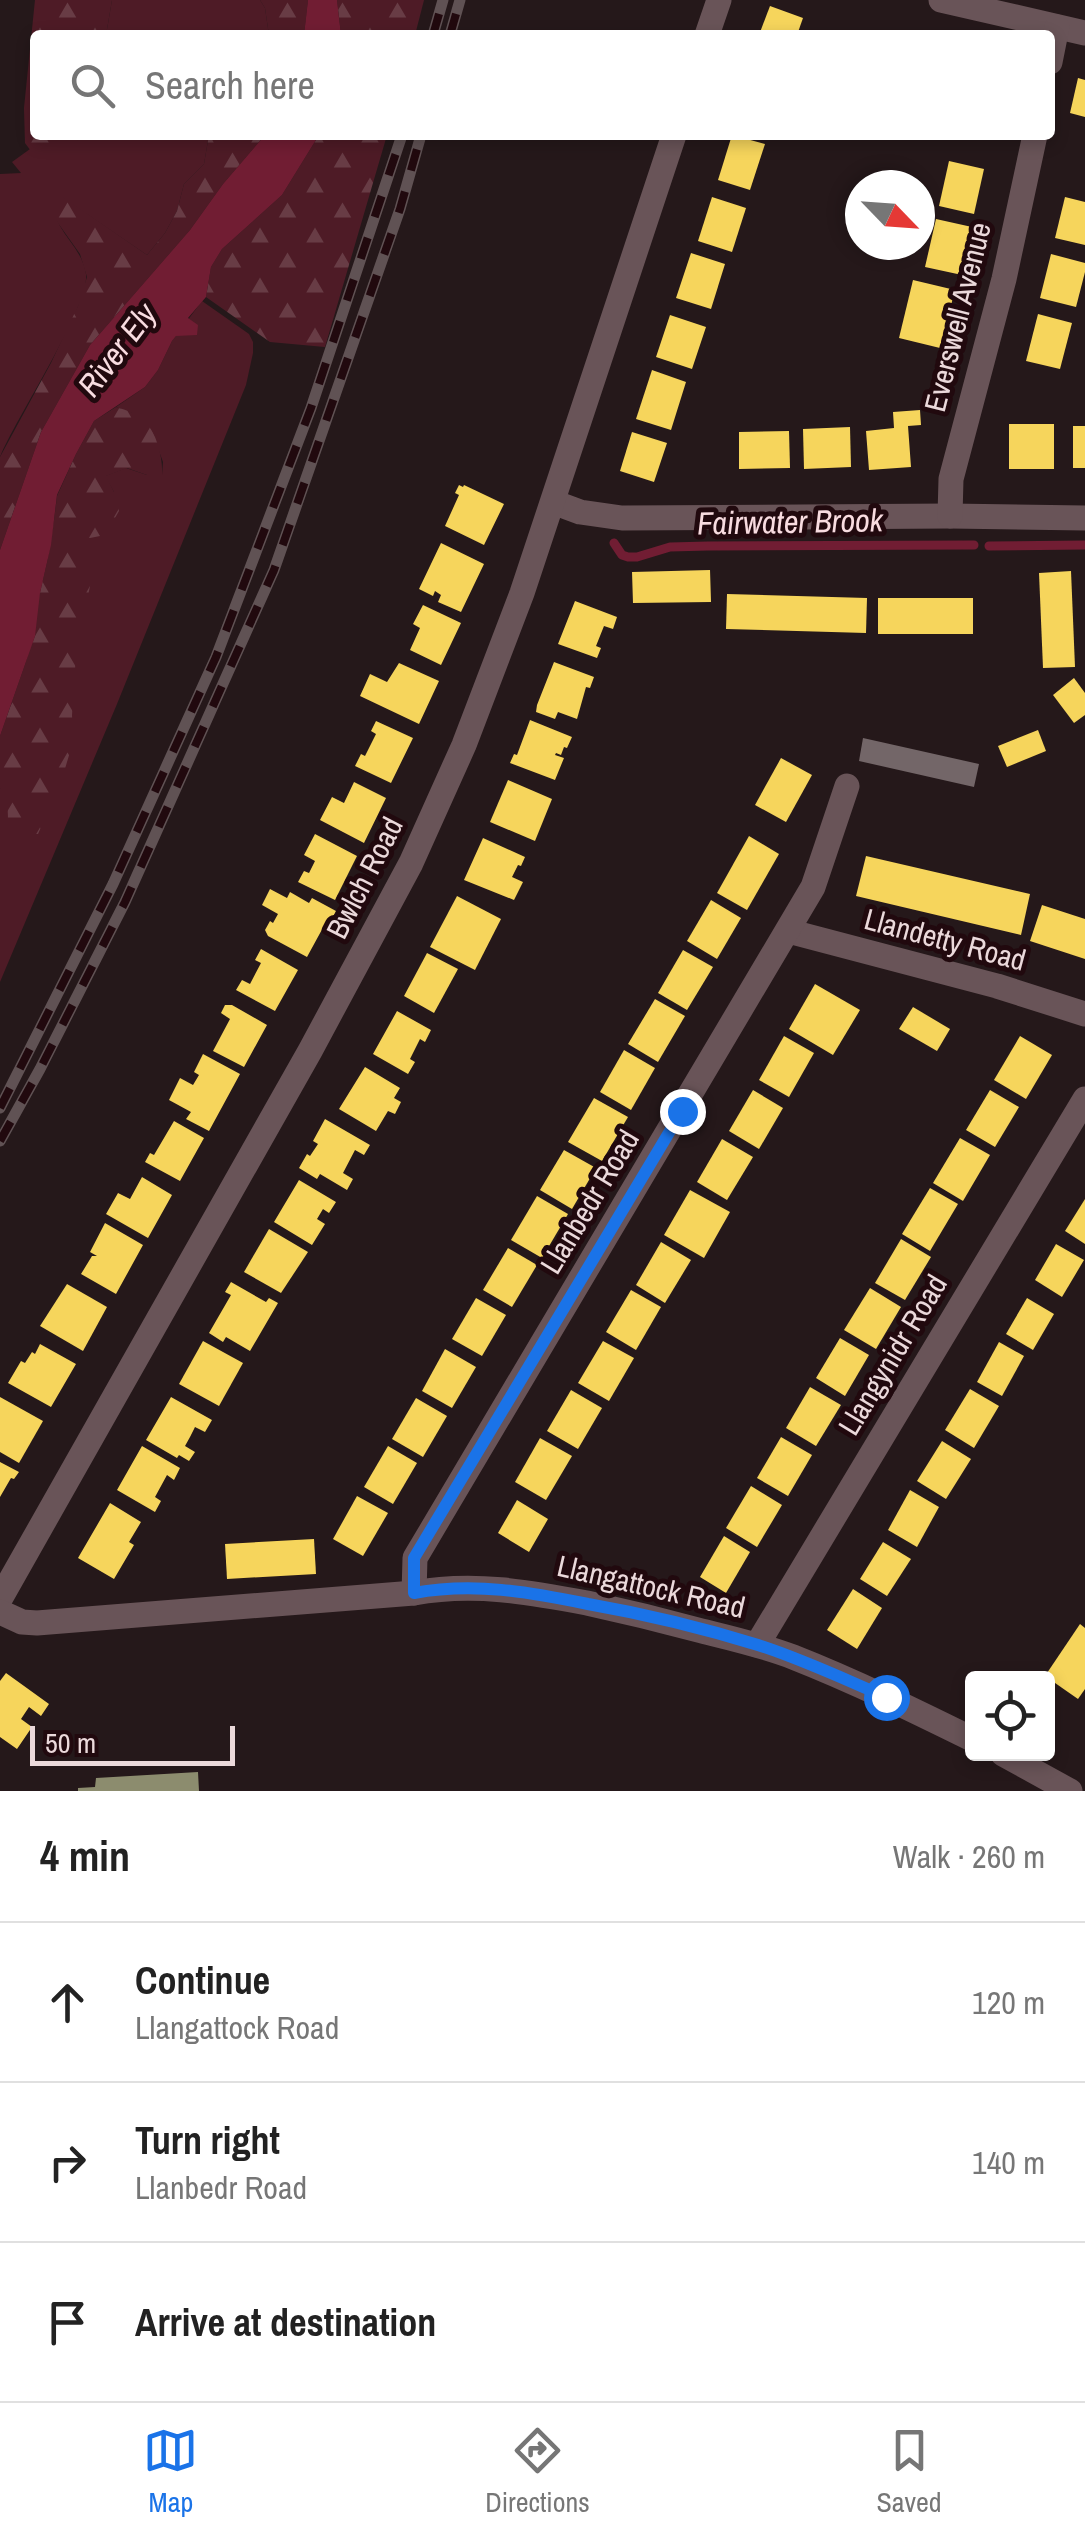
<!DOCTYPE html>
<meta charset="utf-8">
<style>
:root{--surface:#fff;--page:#f6f6f6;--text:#222;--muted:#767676;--line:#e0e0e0;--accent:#1a73e8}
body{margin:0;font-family:"Archivo Narrow",sans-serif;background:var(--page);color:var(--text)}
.controls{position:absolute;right:30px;bottom:30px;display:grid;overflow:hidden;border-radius:10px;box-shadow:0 5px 15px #0003}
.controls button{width:90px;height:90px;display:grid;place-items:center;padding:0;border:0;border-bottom:2px solid var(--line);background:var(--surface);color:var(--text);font:50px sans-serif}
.compass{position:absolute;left:845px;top:170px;width:90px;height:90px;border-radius:50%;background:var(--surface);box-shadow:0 5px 15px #0003;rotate:115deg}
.scale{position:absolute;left:30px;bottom:25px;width:205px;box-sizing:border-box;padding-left:10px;border:5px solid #ebd9db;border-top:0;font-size:28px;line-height:35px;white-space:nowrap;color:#ebd9db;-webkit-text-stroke:8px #21090e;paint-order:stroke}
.stop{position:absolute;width:30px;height:30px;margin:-22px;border:8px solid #1a73e8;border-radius:50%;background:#fff}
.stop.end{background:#1a73e8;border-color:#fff;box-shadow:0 2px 10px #0008}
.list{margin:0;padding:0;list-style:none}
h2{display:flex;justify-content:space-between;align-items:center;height:130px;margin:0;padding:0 40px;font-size:42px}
h2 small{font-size:32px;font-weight:400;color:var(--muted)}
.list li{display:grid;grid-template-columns:65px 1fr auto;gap:30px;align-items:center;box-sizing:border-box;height:160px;padding:0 40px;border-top:2px solid var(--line)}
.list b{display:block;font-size:38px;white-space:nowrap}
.list p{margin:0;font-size:32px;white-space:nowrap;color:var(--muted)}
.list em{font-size:32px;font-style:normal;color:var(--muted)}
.icon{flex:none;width:55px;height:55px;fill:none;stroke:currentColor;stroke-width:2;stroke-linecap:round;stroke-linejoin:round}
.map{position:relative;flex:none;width:1085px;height:1791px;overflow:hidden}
.search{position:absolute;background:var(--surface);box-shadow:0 5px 15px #0003;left:30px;right:30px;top:30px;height:110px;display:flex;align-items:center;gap:25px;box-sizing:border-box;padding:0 35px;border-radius:10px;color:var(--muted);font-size:38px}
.sheet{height:610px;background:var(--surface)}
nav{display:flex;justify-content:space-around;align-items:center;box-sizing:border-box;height:140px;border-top:2px solid var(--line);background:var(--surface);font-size:28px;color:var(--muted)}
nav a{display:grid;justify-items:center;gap:5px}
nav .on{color:var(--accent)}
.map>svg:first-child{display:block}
</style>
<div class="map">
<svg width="1085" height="1791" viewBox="0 0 1085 1791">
<defs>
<pattern id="forest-firs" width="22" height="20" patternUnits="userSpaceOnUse" patternTransform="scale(2.5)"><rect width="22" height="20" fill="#4e1b26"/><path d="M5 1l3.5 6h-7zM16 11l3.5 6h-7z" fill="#683c45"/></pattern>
</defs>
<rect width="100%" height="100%" fill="#25181a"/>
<g fill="#4e1b26">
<polygon points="112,0 260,0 265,8 269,35 106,35"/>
<path d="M80,135h129l-5,29 -20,20 -7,27 -12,22 -18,22 -97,-66c3,12 4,26 10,37 9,16 23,28 26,48 4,32 -71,145 -86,183v-283l21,-1 -9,-11 18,-13 45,-4z"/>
<polygon points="202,301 249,334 253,342 253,353 246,385 117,704 0,982 0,788 2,789 42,581 58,590 48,558 54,520 114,492 105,476 126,468 147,475 162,475 163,462 156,443 132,413 116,407 145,387 158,370 172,341"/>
</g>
<g fill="url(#forest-firs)">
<polygon points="35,0 112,0 106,35 35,35 35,135 80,135 76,145 40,163 25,143 24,108"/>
<polygon points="260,0 308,0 304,35 269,35 265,8"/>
<polygon points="337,0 424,0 415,35 341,35"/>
<polygon points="209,135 265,135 223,184 190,230 90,345 41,432 0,550 0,457 51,363 78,306 87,277 80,254 58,223 48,202 50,188 147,255 165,233 177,211 184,184 204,164"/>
<polygon points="319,135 387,135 325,347 270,342 206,297 211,267 222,249 282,195"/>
<path d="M116,407c9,3 22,6 29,14 12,13 18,37 17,54h-15l-20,-7 -21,8 8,16 5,19 -14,24 -15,3 -21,-6 -4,19 27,-1 -2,36 -14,69 -4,60 1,27 -12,40 -23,52 -28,-1 -10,20v-26l8,-4c0,-12 0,-25 -8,-35v-52l35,-100 5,-43 11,-48 6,-49 19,-42 18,-33z"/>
</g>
<g fill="#711d33">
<polygon points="308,0 337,0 341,35 304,35"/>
<polygon points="265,135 319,135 282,195 222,249 211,267 206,297 188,318 198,325 197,335 176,336 172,341 158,370 145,387 94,421 76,454 57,495 51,545 40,593 35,636 0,736 0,550 41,432 90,345 190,230 223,184"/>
</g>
<g fill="#f6d55c">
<polygon points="770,6 803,18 797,35 759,35"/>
<polygon points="1078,78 1085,80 1085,117 1070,113"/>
<polygon points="732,135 765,144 750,190 718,180"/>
<polygon points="949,161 984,169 974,214 939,206"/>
<polygon points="712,197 746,208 732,252 698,241"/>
<polygon points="1065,197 1085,202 1085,245 1055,238"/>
<polygon points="936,219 972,227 962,275 925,267"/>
<polygon points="691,253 725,264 711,309 676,298"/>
<polygon points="1051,254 1085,263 1085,272 1076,307 1040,298"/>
<polygon points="913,280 955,290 940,348 899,338"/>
<polygon points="1038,314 1072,323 1060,369 1026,361"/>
<polygon points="670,315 706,327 692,369 656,357"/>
<polygon points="652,370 686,382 671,430 636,419"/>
<polygon points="920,410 921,425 908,426 911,467 869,470 866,431 894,428 893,412"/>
<rect x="1009" y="424" width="45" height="45"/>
<rect x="1073" y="426" width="12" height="42"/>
<polygon points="850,427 851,467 804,469 803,429"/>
<polygon points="789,431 790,468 739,469 739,432"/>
<polygon points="632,432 667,443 654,482 620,471"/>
<polygon points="459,485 463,487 464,485 504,504 484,545 445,526 459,495 455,493"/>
<polygon points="441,543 484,564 461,612 438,602 441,595 435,591 433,596 419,589"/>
<polygon points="710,570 711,602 633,603 632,572"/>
<polygon points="1071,571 1075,667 1043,668 1039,573"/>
<polygon points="727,594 867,598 866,633 726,629"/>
<rect x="878" y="598" width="95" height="36"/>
<polygon points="575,601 617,617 613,629 604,626 596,646 601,648 597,658 558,644"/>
<polygon points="423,605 461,623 441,665 410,650 420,628 413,624"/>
<polygon points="554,662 594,677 590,688 586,687 577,719 558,712 555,719 536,712 537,705"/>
<polygon points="399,663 439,681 419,724 360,696 370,674 387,682"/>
<polygon points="1074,678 1085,693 1085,715 1074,723 1053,695"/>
<polygon points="530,720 572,737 567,748 564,747 561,755 556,753 555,755 564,758 555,780 510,763 514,754 517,755"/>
<polygon points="376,721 413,738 391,783 355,766 361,754 365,756 376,734 371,731"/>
<polygon points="1038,730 1046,751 1007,767 998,746"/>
<polygon points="781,758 812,775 786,822 755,805"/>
<polygon points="508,780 552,799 535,841 490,822"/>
<polygon points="354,782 386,798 364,843 320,820 332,797 344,803"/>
<polygon points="315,834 357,856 335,900 298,882 304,871 309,873 315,861 304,855"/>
<polygon points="749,836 779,854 747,910 717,893"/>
<polygon points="483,838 525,857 521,866 518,865 512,877 523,882 514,900 464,880"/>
<polygon points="866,856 1030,894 1021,935 856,896"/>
<polygon points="270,889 287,898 290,892 309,903 312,898 336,911 328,926 325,924 307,957 268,936 265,930 270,921 273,923 278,914 262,905"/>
<polygon points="457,896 501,919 475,970 430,947"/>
<polygon points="711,900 741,918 717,959 687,941"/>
<polygon points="1042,905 1085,919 1085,959 1030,941"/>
<polygon points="261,949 298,970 275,1011 236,990 242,980 250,984 261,963 255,960"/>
<polygon points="683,950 713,967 687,1010 658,993"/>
<polygon points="427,953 458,969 434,1013 404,996"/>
<polygon points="815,984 860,1010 833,1055 789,1029"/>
<polygon points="655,999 685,1016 658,1062 628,1044"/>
<polygon points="225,1005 232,1005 267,1025 244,1067 213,1051 230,1019 221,1013"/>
<polygon points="913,1007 950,1029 937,1051 899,1029"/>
<polygon points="397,1011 431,1030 425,1042 420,1039 410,1059 415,1062 408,1074 373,1054"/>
<polygon points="784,1036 814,1053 789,1097 759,1080"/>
<polygon points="1020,1036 1052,1055 1026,1099 994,1080"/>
<polygon points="624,1050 655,1068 631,1110 600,1092"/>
<polygon points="203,1054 240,1074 209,1131 186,1119 191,1112 169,1100 180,1078 193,1085 199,1075 194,1072"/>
<polygon points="365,1067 400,1088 394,1098 401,1102 395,1114 388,1111 376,1131 339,1109"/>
<polygon points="753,1090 783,1108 759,1149 729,1131"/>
<polygon points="990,1090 1019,1107 995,1147 966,1130"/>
<polygon points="594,1098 628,1117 602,1161 568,1142"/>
<polygon points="325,1119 370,1145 364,1155 355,1150 343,1173 353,1179 347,1190 320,1174 317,1179 299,1168 307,1154 310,1156 318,1144 313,1141"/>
<polygon points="174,1121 204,1138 180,1181 145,1162 150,1153 154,1155"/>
<polygon points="960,1138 990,1155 963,1201 933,1183"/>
<polygon points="722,1139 753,1157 727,1200 697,1182"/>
<polygon points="564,1150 596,1168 572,1209 540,1190"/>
<polygon points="142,1177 172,1195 148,1238 106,1214 118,1193 130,1199"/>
<polygon points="299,1180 336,1202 329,1213 323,1209 317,1219 325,1224 312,1245 274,1222"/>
<polygon points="930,1188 958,1204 930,1251 902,1234"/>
<polygon points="690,1190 730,1212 704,1258 664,1235"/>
<polygon points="537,1196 568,1214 542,1258 511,1240"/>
<polygon points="1085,1199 1085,1244 1065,1231"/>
<polygon points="105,1223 143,1245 116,1294 81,1274 92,1256 97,1256 90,1252"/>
<polygon points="269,1229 308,1252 281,1293 244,1272"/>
<polygon points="901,1239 931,1257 905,1300 875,1283"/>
<polygon points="661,1242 691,1260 665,1303 636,1285"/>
<polygon points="1056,1244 1084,1260 1062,1297 1035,1280"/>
<polygon points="508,1248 537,1265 512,1307 483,1290"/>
<polygon points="231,1282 266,1302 269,1298 278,1303 250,1351 226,1337 223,1342 209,1333 231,1295 225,1292"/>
<polygon points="67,1284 107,1307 83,1351 40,1326"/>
<polygon points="870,1288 901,1307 876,1349 844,1330"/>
<polygon points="631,1290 661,1307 636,1350 606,1332"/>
<polygon points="476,1298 506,1315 482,1356 452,1339"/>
<polygon points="1027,1298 1054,1314 1033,1350 1006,1334"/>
<polygon points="840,1338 869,1355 845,1396 816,1378"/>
<polygon points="203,1341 243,1363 219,1406 179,1384"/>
<polygon points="603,1341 634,1358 609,1401 578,1383"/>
<polygon points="999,1342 1024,1356 1002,1396 977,1382"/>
<polygon points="40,1344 76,1364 51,1407 8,1383 21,1361 25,1363 32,1352 35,1354"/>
<polygon points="445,1349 476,1367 452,1408 422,1391"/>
<polygon points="810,1387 841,1405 816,1446 786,1428"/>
<polygon points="970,1389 999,1406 974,1448 945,1430"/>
<polygon points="571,1390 602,1408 578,1449 547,1431"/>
<polygon points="0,1397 43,1421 19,1463 0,1452"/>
<polygon points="171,1397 212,1420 205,1432 195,1427 190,1437 185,1446 195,1452 189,1461 179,1455 177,1458 146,1440"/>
<polygon points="416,1398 447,1416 423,1457 392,1439"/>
<polygon points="781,1437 812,1455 788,1496 757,1478"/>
<polygon points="540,1438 572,1456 546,1500 515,1482"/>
<polygon points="942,1441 971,1459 946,1499 917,1481"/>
<polygon points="142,1446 180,1468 174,1480 167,1475 155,1497 161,1501 155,1512 117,1490"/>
<polygon points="388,1446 417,1463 393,1504 364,1487"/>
<polygon points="0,1462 19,1472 14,1479 11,1478 0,1497"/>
<polygon points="751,1486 782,1505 757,1547 726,1528"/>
<polygon points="910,1490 939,1507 917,1547 888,1530"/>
<polygon points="357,1496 388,1513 363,1556 333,1539"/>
<polygon points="517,1500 548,1519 529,1552 498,1533"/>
<polygon points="110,1503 141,1522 129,1542 134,1545 114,1579 78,1558"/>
<polygon points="724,1536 750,1552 726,1593 700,1577"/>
<polygon points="314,1539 316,1574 227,1579 225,1544"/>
<polygon points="883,1542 911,1559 887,1596 860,1579"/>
<polygon points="853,1589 882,1608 857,1649 827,1630"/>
<polygon points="1080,1624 1085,1628 1085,1689 1078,1699 1045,1676"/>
<polygon points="6,1673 49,1704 41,1716 29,1707 21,1719 32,1727 17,1749 0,1737 0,1681"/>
</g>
<polygon fill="#8c8c6e" points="198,1772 199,1791 78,1791 78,1788 95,1787 96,1778"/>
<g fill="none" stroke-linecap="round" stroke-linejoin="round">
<g stroke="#711d33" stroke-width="9">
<polyline points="614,543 622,555 628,557 637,557 670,547 708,546 974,545"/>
<polyline points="989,546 1085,545"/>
</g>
</g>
<polygon fill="#736668" points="863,738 979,764 974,787 859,761"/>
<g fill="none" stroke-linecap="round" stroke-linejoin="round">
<g stroke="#695458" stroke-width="25">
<polyline points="941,0 1085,33"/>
<polyline points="707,35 719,0"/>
<polyline points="1050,62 1057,27"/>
<polyline points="553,502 580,512 622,518 950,516 1085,518"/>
<polyline points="950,516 951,479 1004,279 1035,135"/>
<polyline points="788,931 997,986 1085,1014"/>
<polyline points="414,1593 415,1558 813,887 847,786"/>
<polyline points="0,1599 310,1051 411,863 464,745 522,593 674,135"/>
<path d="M0,1612l22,10 15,1 377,-30c59,-11 115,-1 173,10 37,8 74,17 111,27 32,8 64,15 95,27 61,24 120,53 179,82"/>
<polyline points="757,1645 1085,1099"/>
<polyline points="1003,1754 1070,1791"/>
</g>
<defs>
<g id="rail">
<polyline points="433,35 443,0"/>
<polyline points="450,35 460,0"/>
<polyline points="0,1108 113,884 216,657 311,408 402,135"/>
<polyline points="0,1141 40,1069 125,902 274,570 400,209 421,135"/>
</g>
</defs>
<use href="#rail" stroke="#605254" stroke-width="11"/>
<use href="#rail" stroke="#21090e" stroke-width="8" stroke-dasharray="22" stroke-linecap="butt"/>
</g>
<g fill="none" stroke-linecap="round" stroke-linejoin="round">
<path stroke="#1a73e8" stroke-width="12" d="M682,1111l-268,447v35c60,-11 115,-1 174,11 57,10 115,24 170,41 44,14 86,34 128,52"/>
</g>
<g text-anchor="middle" stroke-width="10" stroke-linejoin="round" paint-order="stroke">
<g font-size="30" fill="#ebd9db" stroke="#21090e">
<text transform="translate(958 317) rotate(-76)" y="10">Everswell Avenue</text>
<text transform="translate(365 878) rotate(-63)" y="10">Bwlch Road</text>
<text transform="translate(945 940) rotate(15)" y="10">Llandetty Road</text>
<text transform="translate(590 1202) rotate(-59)" y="10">Llanbedr Road</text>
<text transform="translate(893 1355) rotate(-59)" y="10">Llangynidr Road</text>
<text transform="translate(651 1587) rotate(13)" y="10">Llangattock Road</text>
</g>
<g font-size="32" font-style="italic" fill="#f8dce0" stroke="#21090e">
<text transform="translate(117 350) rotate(-53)" y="11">River Ely</text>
<text transform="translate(790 522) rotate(-1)" y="11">Fairwater Brook</text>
</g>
</g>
</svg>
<div class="controls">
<button><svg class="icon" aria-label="locate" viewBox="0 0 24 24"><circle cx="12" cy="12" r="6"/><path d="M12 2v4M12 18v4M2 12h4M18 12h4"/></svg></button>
</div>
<svg class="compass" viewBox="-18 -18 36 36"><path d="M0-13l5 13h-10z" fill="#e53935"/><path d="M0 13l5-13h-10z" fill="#767676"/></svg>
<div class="scale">50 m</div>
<div class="stop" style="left:886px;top:1697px"></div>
<div class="stop end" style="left:682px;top:1111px"></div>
<div class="search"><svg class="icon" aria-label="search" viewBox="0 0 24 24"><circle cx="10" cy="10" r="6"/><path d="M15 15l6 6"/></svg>Search here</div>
</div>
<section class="sheet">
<h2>4 min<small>Walk · 260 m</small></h2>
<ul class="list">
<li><svg class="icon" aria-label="ahead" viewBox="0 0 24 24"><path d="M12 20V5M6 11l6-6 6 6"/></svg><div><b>Continue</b><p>Llangattock Road</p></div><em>120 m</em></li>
<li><svg class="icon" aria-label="right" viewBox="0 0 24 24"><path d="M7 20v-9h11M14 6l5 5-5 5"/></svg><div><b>Turn right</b><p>Llanbedr Road</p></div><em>140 m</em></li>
<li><svg class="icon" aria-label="arrive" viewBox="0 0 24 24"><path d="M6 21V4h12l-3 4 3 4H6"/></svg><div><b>Arrive at destination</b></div></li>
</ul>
</section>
<nav>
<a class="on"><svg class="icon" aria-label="map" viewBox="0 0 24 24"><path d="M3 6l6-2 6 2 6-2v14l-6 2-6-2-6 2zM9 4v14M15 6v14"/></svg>Map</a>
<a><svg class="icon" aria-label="directions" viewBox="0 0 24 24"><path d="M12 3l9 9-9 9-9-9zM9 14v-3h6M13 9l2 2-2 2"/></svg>Directions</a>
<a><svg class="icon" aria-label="saved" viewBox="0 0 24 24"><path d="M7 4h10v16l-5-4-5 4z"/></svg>Saved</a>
</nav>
